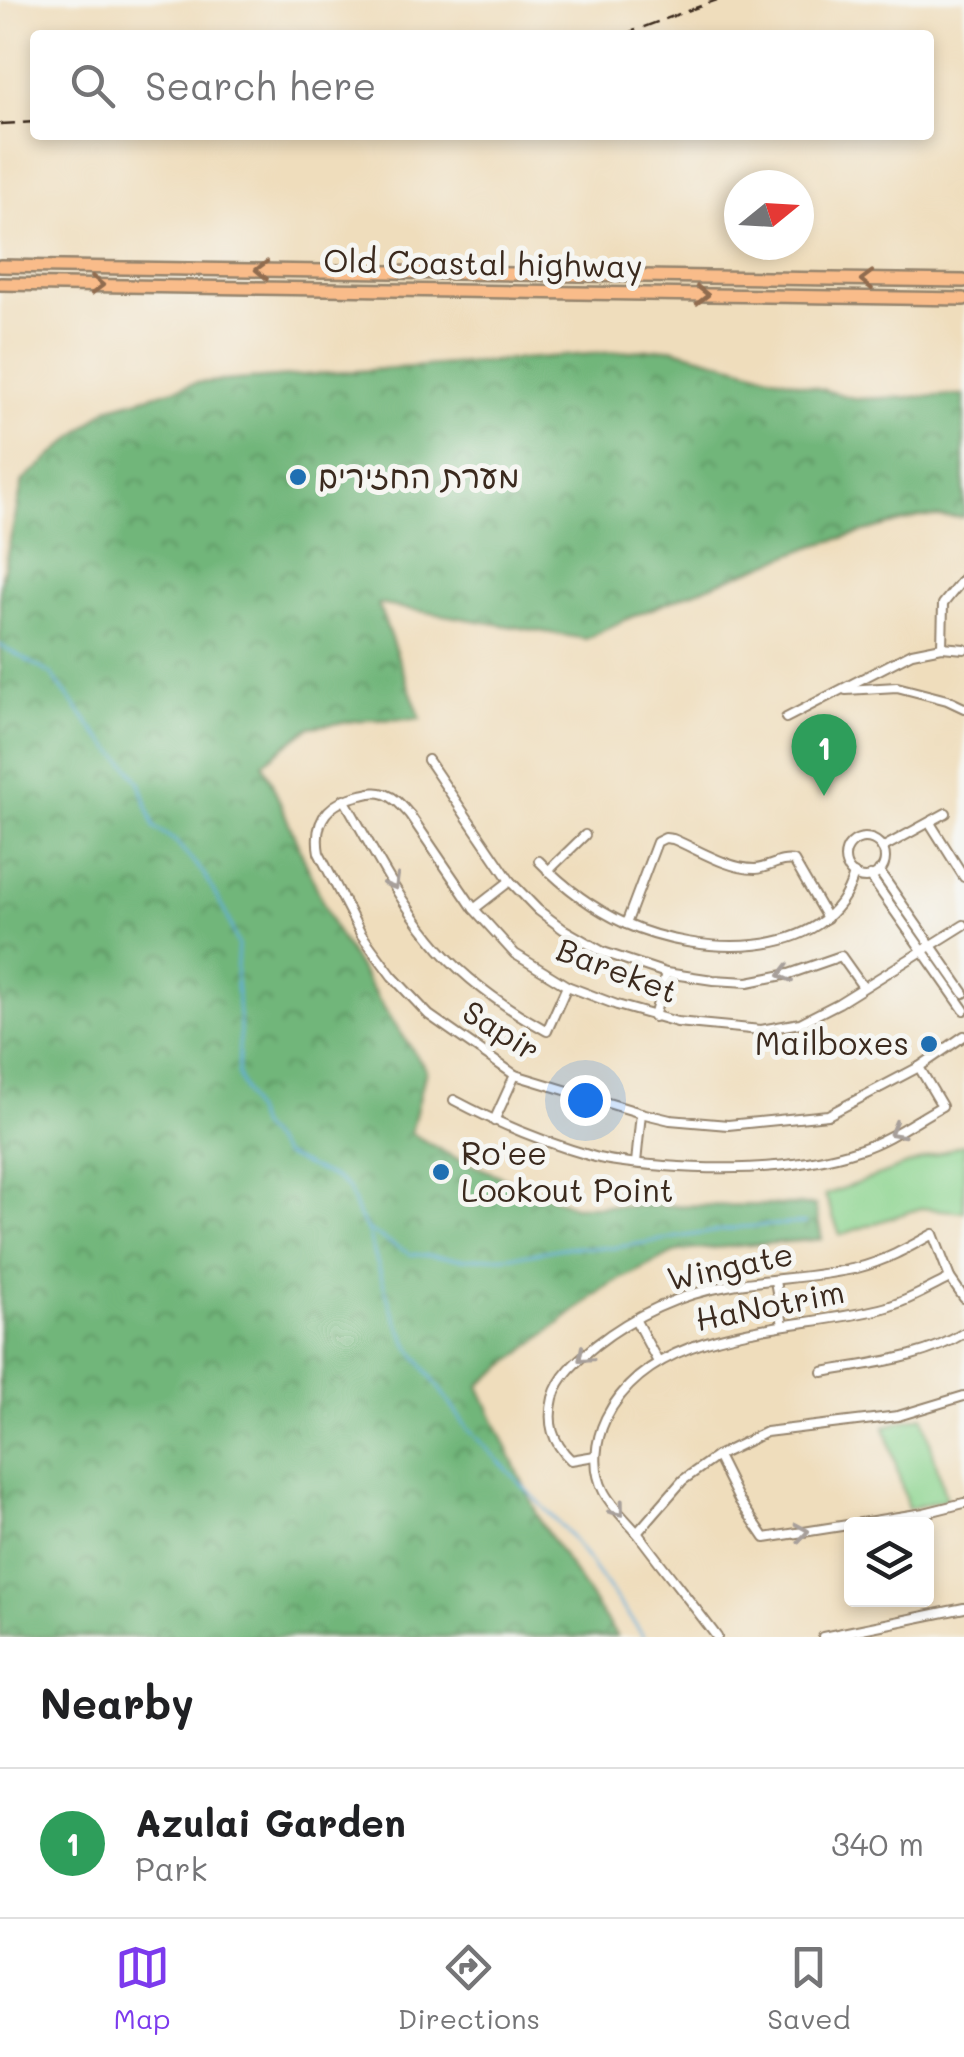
<!DOCTYPE html>
<meta charset="utf-8">
<style>
:root{--surface:#fff;--page:#f6f6f6;--text:#202124;--muted:#757577;--line:#e0e0e0;--accent:#7c3aed}
body{margin:0;font-family:Mali,"Playpen Sans Hebrew",sans-serif;background:var(--page);color:var(--text)}
.controls{position:absolute;right:30px;bottom:30px;display:grid;overflow:hidden;border-radius:10px;box-shadow:0 5px 15px #0003}
.controls button{width:90px;height:90px;display:grid;place-items:center;padding:0;border:0;border-bottom:2px solid var(--line);background:var(--surface);color:var(--text);font:50px sans-serif}
.compass{position:absolute;left:724px;top:170px;width:90px;height:90px;border-radius:50%;background:var(--surface);box-shadow:0 5px 15px #0003;rotate:72deg}
.you{position:absolute;left:585px;top:1100px;width:35px;height:35px;margin:-25px;border:8px solid #fff;border-radius:50%;background:#1a73e8;box-shadow:0 0 0 15px #1a73e833}
.badge{display:grid;place-items:center;width:65px;height:65px;border-radius:50%;background:var(--accent);color:#fff;font-size:32px;font-weight:700}
.pin{position:absolute;translate:-50% -82px;filter:drop-shadow(0 2px 5px #0008)}
.pin::after{content:'';position:absolute;top:52px;width:35px;height:30px;background:inherit;clip-path:polygon(0 0,100% 0,50% 100%)}
.list{margin:0;padding:0;list-style:none}
h2{display:flex;justify-content:space-between;align-items:center;height:130px;margin:0;padding:0 40px;font-size:42px}
h2 small{font-size:32px;font-weight:400;color:var(--muted)}
.list li{display:grid;grid-template-columns:65px 1fr auto;gap:30px;align-items:center;box-sizing:border-box;height:150px;padding:0 40px;border-top:2px solid var(--line)}
.list b{display:block;font-size:38px;white-space:nowrap}
.list p{margin:0;font-size:32px;white-space:nowrap;color:var(--muted)}
.list em{font-size:32px;font-style:normal;color:var(--muted)}
.icon{flex:none;width:55px;height:55px;fill:none;stroke:currentColor;stroke-width:2;stroke-linecap:round;stroke-linejoin:round}
.map{position:relative;flex:none;width:964px;height:1637px;overflow:hidden}
.search{position:absolute;background:var(--surface);box-shadow:0 5px 15px #0003;left:30px;right:30px;top:30px;height:110px;display:flex;align-items:center;gap:25px;box-sizing:border-box;padding:0 35px;border-radius:10px;color:var(--muted);font-size:38px}
.sheet{height:280px;background:var(--surface)}
nav{display:flex;justify-content:space-around;align-items:center;box-sizing:border-box;height:140px;border-top:2px solid var(--line);background:var(--surface);font-size:28px;color:var(--muted)}
nav a{display:grid;justify-items:center;gap:5px}
nav .on{color:var(--accent)}
.map>svg:first-child{display:block}
</style>
<div class="map">
<svg width="964" height="1637" viewBox="0 0 964 1637">
<defs>
<pattern id="forest-crowns" width="20" height="18" patternUnits="userSpaceOnUse" patternTransform="scale(2.5)"><rect width="20" height="18" fill="#71b67a"/><path d="M2 6a3 3 0 1 1 6 0M12 15a3 3 0 1 1 6 0" fill="none" stroke="#5e9463"/></pattern>
</defs>
<rect width="100%" height="100%" fill="#f6f6f2"/>
<filter id="ink" filterUnits="userSpaceOnUse"><feTurbulence type="fractalNoise" baseFrequency=".01" numOctaves="2"/><feDisplacementMap in="SourceGraphic" scale="20" xChannelSelector="R" yChannelSelector="G"/><feConvolveMatrix kernelMatrix="1 2 1 2 8 2 1 2 1" color-interpolation-filters="sRGB"/></filter>
<filter id="wash" filterUnits="userSpaceOnUse"><feTurbulence type="fractalNoise" baseFrequency=".0048" numOctaves="4" result="noise"/><feDisplacementMap in="SourceGraphic" scale="40" xChannelSelector="R" yChannelSelector="G"/><feGaussianBlur stdDeviation="2.25" result="paint"/><feColorMatrix in="noise" values="0 0 0 0 0 0 0 0 0 0 0 0 0 0 0 0 0 1.4 0 .05"/><feComposite in="paint" operator="in"/></filter>
<g filter="url(#wash)">
<rect width="100%" height="100%" fill="#efddbc"/>
<polygon fill="url(#forest-crowns)" stroke="#56704c" stroke-width="2.5" points="671,348 857,399 964,395 964,517 919,517 813,546 711,585 624,620 586,639 378,604 421,719 362,720 310,727 263,763 333,926 378,999 426,1070 411,1133 451,1156 573,1206 815,1205 822,1239 678,1251 607,1286 479,1386 541,1523 617,1637 0,1637 0,586 23,481 108,408 196,383"/>
<g fill="#8cd48f" stroke="#647f56" stroke-width="2.5">
<polygon points="964,1144 964,1212 921,1208 840,1235 825,1195"/>
<polygon points="923,1416 946,1499 908,1509 885,1426"/>
</g>
<g fill="none" stroke-linecap="round" stroke-linejoin="round">
<g stroke="#61adda" stroke-width="2.5">
<polyline points="0,645 51,674 96,733 129,767 140,783 154,827 175,841 204,874 226,914 238,945 236,984 240,1025 238,1075 259,1126 283,1155 339,1180 349,1190 359,1217 367,1230 410,1254 465,1259 524,1255 568,1247 612,1248 742,1227 806,1223"/>
<polyline points="367,1230 391,1308 409,1346 468,1429 569,1534 644,1637"/>
</g>
</g>
</g>
<g filter="url(#ink)">
<g fill="none" stroke-linecap="round" stroke-linejoin="round">
<defs>
<g id="minor">
<polyline points="942,647 943,604 964,578"/>
<polyline points="846,690 897,687 947,700 964,708"/>
<polyline points="786,718 912,653 942,647 964,649"/>
<polyline points="428,760 510,881 538,910 563,929 603,952 666,973 713,980 748,982 789,974 841,956 863,987"/>
<path d="M344,799c27,47 52,97 87,140 31,39 73,68 116,92l20,-45"/>
<polyline points="930,823 964,877"/>
<circle cx="865" cy="858" r="20"/>
<polyline points="882,848 946,813"/>
<path d="M539,861c24,25 55,48 87,63 69,31 203,41 228,-50"/>
<polyline points="548,871 585,835"/>
<polyline points="879,871 964,993"/>
<polyline points="870,876 964,1010"/>
<polyline points="474,909 510,881"/>
<path d="M626,924l31,-82 8,-4 8,1c24,10 55,30 82,30 14,-1 25,-11 39,-8l33,57"/>
<path d="M964,925l-125,78 -39,20 -39,7 -84,-8 -60,-17 -50,-19 -52,-32 -41,-45 -64,-94c-8,-9 -14,-17 -25,-21 -9,-3 -15,-1 -24,1 -32,7 -48,24 -42,58l42,81 31,42 37,39 86,60 126,38 29,7 58,5 100,-10 91,-48 45,-31"/>
<polyline points="654,1017 666,973"/>
<path d="M454,1100c45,24 91,43 141,57 22,6 46,7 69,9 65,5 134,4 197,-17 28,-9 55,-29 81,-43l-23,-39"/>
<polyline points="494,1121 515,1075"/>
<polyline points="636,1163 641,1113"/>
<polyline points="775,1281 783,1325"/>
<polyline points="635,1319 658,1362"/>
<path d="M823,1372c47,-9 100,-13 141,-39"/>
<path d="M595,1456l-24,4c-19,-18 -24,-37 -18,-62 6,-23 26,-39 43,-53 38,-30 84,-51 131,-59 43,-8 87,-8 130,-18 28,-7 51,-20 76,-34l17,44 14,20"/>
<polyline points="717,1456 739,1500 765,1538 924,1513 964,1503"/>
<polyline points="637,1533 683,1480 717,1456 766,1432 898,1416 964,1396"/>
<path d="M717,1637c-26,-35 -53,-68 -79,-103 -11,-13 -26,-27 -34,-42 -12,-23 -9,-51 2,-74 47,-95 186,-87 274,-109 24,-6 48,-20 70,-31"/>
<polyline points="823,1637 964,1608"/>
</g>
<g id="highway">
<polyline points="0,266 964,281"/>
<polyline points="0,284 964,299"/>
</g>
</defs>
<use href="#minor" stroke="#95846d" stroke-width="12"/>
<use href="#highway" stroke="#95846d" stroke-width="16"/>
<use href="#minor" stroke="#fff" stroke-width="8"/>
<use href="#highway" stroke="#f9bc8a" stroke-width="11"/>
<g stroke="#3b2a1e" stroke-width="2.5" stroke-dasharray="15 8" stroke-linecap="butt">
<polyline points="622,35 717,0"/>
<polyline points="0,124 35,122"/>
</g>
</g>
<defs><path id="oneway-chevron" d="M-2-3.5L2.5 0L-2 3.5" fill="none" stroke-width="1.6" stroke-linecap="round" stroke-linejoin="round" transform="scale(2.5)"/></defs>
<g stroke="#906c4f">
<use href="#oneway-chevron" transform="translate(262 270) rotate(-179)"/>
<use href="#oneway-chevron" transform="translate(867 280) rotate(-179)"/>
<use href="#oneway-chevron" transform="translate(97 285) rotate(1)"/>
<use href="#oneway-chevron" transform="translate(702 295) rotate(1)"/>
</g>
<g stroke="#a79f9a">
<use href="#oneway-chevron" transform="translate(393 883) rotate(60)"/>
<use href="#oneway-chevron" transform="translate(785 974) rotate(166)"/>
<use href="#oneway-chevron" transform="translate(896 1131) rotate(151)"/>
<use href="#oneway-chevron" transform="translate(584 1356) rotate(139)"/>
<use href="#oneway-chevron" transform="translate(618 1510) rotate(51)"/>
<use href="#oneway-chevron" transform="translate(802 1532) rotate(-9)"/>
</g>
</g>
<g fill="#1f6fb2" stroke="#f6f6f2" stroke-width="4">
<circle cx="298" cy="477" r="10"/>
<circle cx="929" cy="1044" r="10"/>
<circle cx="441" cy="1172" r="10"/>
</g>
<g text-anchor="middle" stroke-width="10" stroke-linejoin="round" paint-order="stroke">
<g font-size="32" fill="#3b2a1e" stroke="#f6f6f2">
<text transform="translate(483 264) rotate(1)" y="11">Old Coastal highway</text>
<text transform="translate(617 971) rotate(21)" y="11">Bareket</text>
<text transform="translate(501 1031) rotate(32)" y="11">Sapir</text>
<text transform="translate(730 1267) rotate(-12)" y="11">Wingate</text>
<text transform="translate(770 1306) rotate(-11)" y="11">HaNotrim</text>
</g>
<g font-size="32" fill="#3b2a1e" stroke="#f6f6f2" text-anchor="start">
<text x="318" y="488">מערת החזירים</text>
<text x="909" y="1055" text-anchor="end">Mailboxes</text>
<text x="461" y="1165">Ro'ee<tspan x="461" dy="37">Lookout Point</tspan></text>
</g>
</g>
</svg>
<div class="controls">
<button><svg class="icon" aria-label="layers" viewBox="0 0 24 24"><path d="M12 4l9 5-9 5-9-5zM3 14l9 5 9-5"/></svg></button>
</div>
<svg class="compass" viewBox="-18 -18 36 36"><path d="M0-13l5 13h-10z" fill="#e53935"/><path d="M0 13l5-13h-10z" fill="#757577"/></svg>
<div class="you"></div>
<div class="pin badge" style="left:824px;top:796px;background:#2e9e5b">1</div>
<div class="search"><svg class="icon" aria-label="search" viewBox="0 0 24 24"><circle cx="10" cy="10" r="6"/><path d="M15 15l6 6"/></svg>Search here</div>
</div>
<section class="sheet">
<h2>Nearby<small></small></h2>
<ul class="list">
<li><span class="badge" style="background:#2e9e5b">1</span><div><b>Azulai Garden</b><p>Park</p></div><em>340 m</em></li>
</ul>
</section>
<nav>
<a class="on"><svg class="icon" aria-label="map" viewBox="0 0 24 24"><path d="M3 6l6-2 6 2 6-2v14l-6 2-6-2-6 2zM9 4v14M15 6v14"/></svg>Map</a>
<a><svg class="icon" aria-label="directions" viewBox="0 0 24 24"><path d="M12 3l9 9-9 9-9-9zM9 14v-3h6M13 9l2 2-2 2"/></svg>Directions</a>
<a><svg class="icon" aria-label="saved" viewBox="0 0 24 24"><path d="M7 4h10v16l-5-4-5 4z"/></svg>Saved</a>
</nav>
